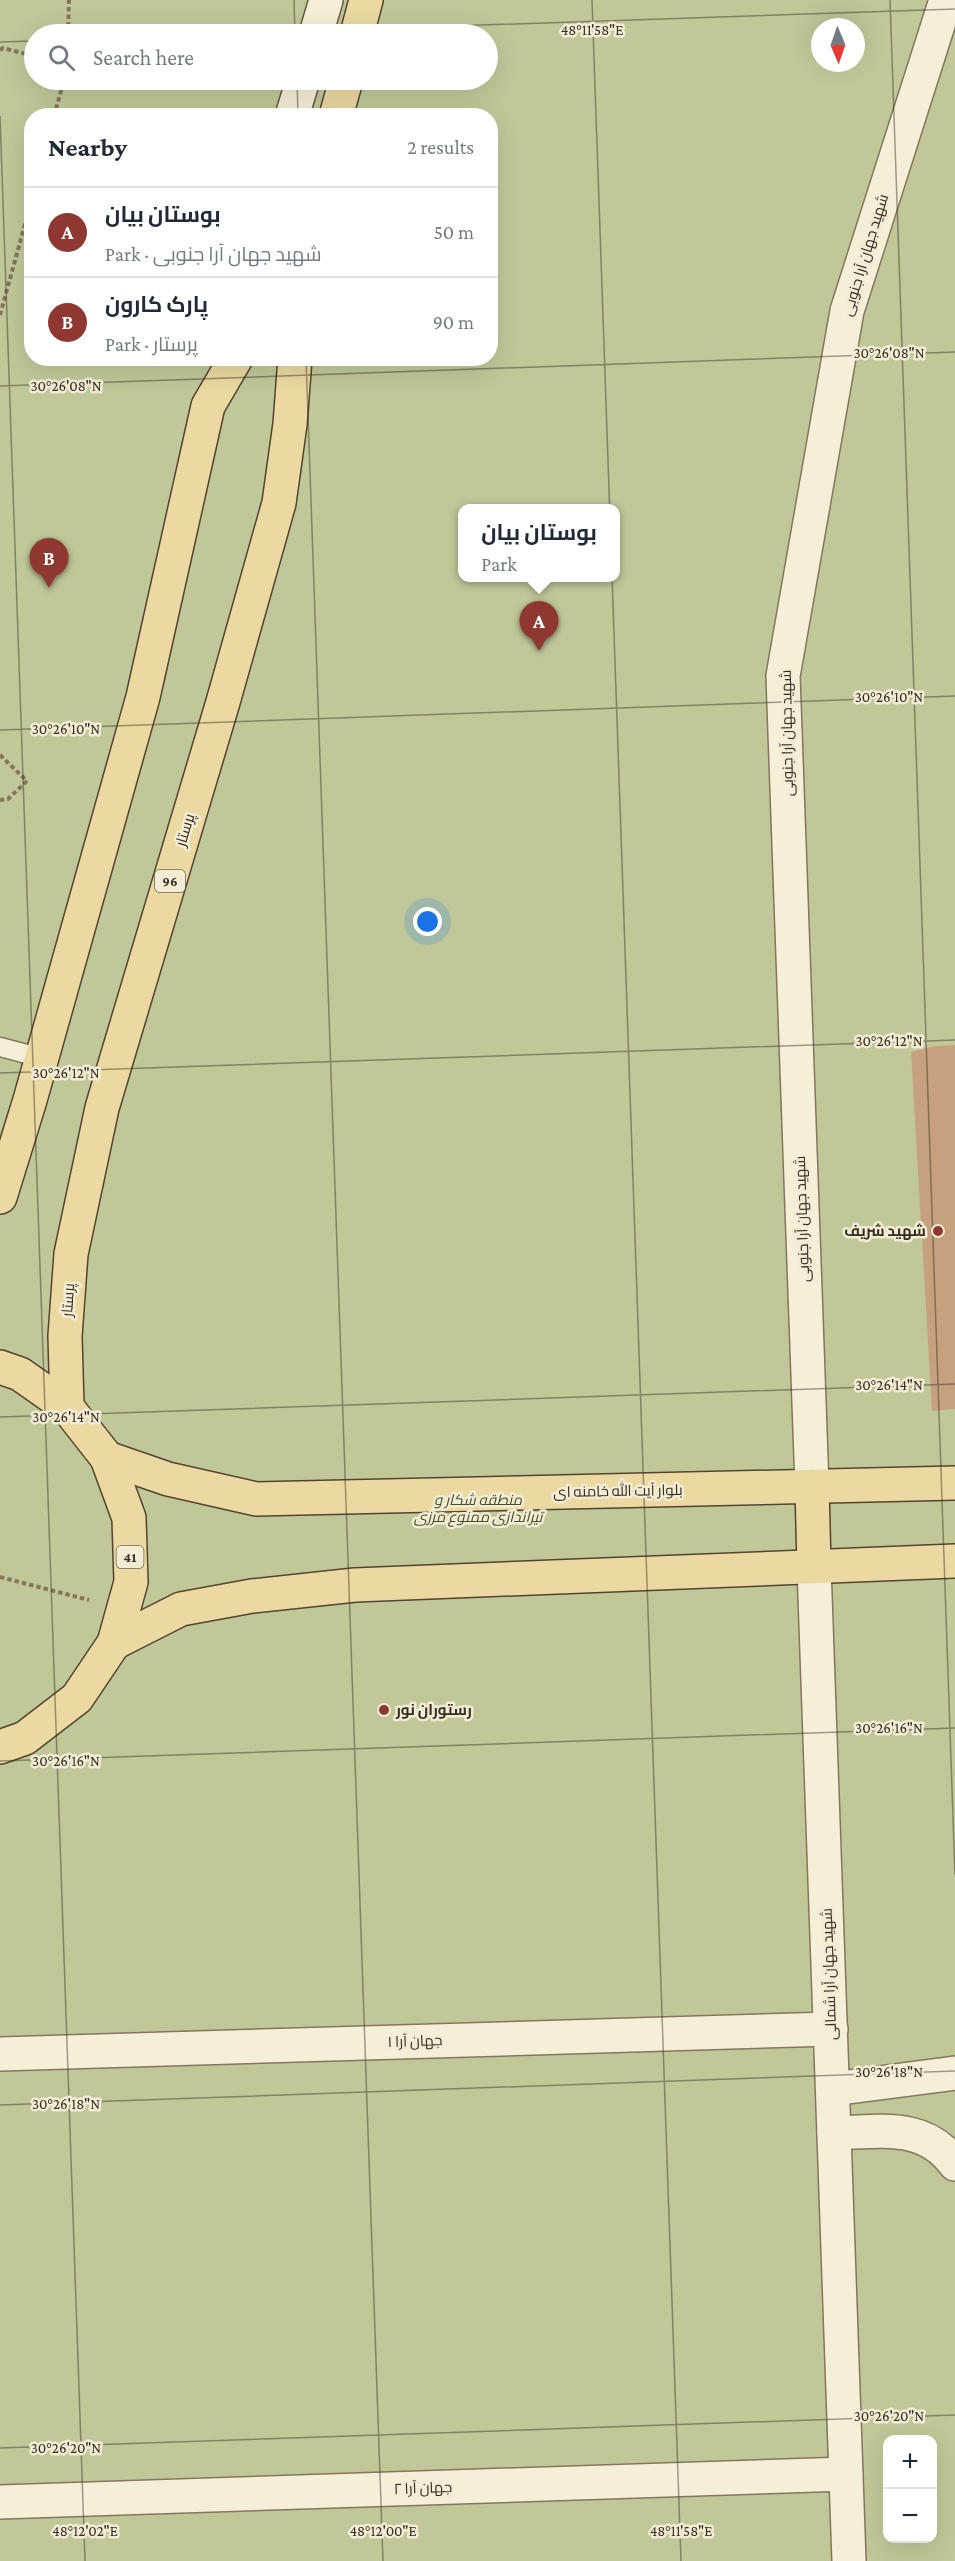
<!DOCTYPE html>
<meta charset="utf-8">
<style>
:root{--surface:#fff;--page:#f2f2f3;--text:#1f2937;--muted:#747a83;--line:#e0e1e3;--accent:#8f3731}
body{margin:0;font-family:"Crimson Pro",Cairo,serif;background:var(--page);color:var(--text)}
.controls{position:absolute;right:18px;bottom:18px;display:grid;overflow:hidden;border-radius:12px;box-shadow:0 6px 24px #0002}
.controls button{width:54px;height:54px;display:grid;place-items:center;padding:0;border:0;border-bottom:2px solid var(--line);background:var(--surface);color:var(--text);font:30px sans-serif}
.compass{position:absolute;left:811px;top:18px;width:54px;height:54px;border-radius:50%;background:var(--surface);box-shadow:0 6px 24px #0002;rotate:178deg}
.you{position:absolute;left:428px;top:922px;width:21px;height:21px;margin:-15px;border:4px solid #fff;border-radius:50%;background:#1a73e8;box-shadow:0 0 0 9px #1a73e833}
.badge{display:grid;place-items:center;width:39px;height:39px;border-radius:50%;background:var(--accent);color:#fff;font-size:20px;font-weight:700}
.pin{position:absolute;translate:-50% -50px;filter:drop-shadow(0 2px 3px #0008)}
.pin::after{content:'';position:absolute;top:32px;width:21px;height:18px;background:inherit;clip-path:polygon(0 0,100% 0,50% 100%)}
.popup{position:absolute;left:458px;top:504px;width:162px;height:78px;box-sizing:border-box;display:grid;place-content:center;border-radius:12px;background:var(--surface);filter:drop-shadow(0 2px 4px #0005);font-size:20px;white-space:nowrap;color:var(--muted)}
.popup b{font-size:22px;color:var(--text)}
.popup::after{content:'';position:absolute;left:50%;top:100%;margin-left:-12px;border:12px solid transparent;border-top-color:var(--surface)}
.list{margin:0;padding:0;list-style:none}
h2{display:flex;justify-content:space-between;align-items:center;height:78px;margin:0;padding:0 24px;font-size:26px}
h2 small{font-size:20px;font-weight:400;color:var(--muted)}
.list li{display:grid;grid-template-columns:39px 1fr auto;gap:18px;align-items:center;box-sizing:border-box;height:90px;padding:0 24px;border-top:2px solid var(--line)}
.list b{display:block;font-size:22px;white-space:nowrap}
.list p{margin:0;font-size:20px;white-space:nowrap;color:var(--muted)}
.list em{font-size:20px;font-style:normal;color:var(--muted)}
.icon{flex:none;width:33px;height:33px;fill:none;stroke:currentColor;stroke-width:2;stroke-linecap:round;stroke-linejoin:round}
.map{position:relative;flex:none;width:955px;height:2561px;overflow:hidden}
.search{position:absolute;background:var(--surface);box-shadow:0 6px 24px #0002;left:24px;top:24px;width:474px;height:66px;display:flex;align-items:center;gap:15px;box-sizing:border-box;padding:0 21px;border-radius:33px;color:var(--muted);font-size:22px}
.panel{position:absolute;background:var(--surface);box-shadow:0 6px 24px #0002;left:24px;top:108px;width:474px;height:258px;border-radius:24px}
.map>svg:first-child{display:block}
</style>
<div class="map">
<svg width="955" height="2561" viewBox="0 0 955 2561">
<rect width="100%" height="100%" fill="#ebe2c6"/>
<path fill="#c0c89a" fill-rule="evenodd" d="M0,0h955v2561h-955zM820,27h36v36h-36zM34,34h454v46h-454zM32,116h458v242h-458zM462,508h154v70h-154zM888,2440h44v98h-44z"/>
<polygon fill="#c6a17f" points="955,1045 955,1409 932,1411 911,1052 935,1046"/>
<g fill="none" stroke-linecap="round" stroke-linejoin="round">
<defs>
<polyline id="service" points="0,1047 42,1058"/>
<g id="minor">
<polyline points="0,2054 831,2029"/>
<polyline points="833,2089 955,2073"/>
<path d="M834,2133c46,-1 90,-11 121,31"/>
<polyline points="0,2502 846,2474"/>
</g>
<g id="tertiary">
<polyline points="812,1486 783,676 847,311 946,0"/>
<polyline points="814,1567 849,2561"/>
</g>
<g id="secondary">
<polyline points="316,34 326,0"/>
<polyline points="292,116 303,80"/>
</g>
<g id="primary">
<polyline points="357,34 366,0"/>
<polyline points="336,116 346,80"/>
<polyline points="0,1197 30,1100 143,697 208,406 236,358"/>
<polyline points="0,1367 20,1374 67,1407 107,1458 129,1518 131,1582 114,1643 77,1698 25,1738 0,1747"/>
<polyline points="67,1407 65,1336 71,1254 102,1108 223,702 279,503 290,424 295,358"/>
<polyline points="107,1458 168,1479 256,1499 955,1483"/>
<polyline points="812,1486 814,1567"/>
<polyline points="114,1643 181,1609 252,1596 355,1585 955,1561"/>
</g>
</defs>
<use href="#service" stroke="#85755d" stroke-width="21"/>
<use href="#minor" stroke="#85755d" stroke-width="36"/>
<use href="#tertiary" stroke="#85755d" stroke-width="36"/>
<use href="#secondary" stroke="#675640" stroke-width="36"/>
<use href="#primary" stroke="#534331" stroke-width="36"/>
<g stroke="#85755d" stroke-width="4" stroke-dasharray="4.5 3" stroke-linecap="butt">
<polyline points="68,34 69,0"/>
<polyline points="0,50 3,48 34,56"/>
<polyline points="54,116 64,80"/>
<polyline points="0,315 32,199"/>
<polyline points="0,755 27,781 8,799 0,800"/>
<polyline points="0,1577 89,1600"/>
</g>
<use href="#service" stroke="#f6efd8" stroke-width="18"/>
<use href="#minor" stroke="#f6efd8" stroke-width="33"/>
<use href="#tertiary" stroke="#f6efd8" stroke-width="33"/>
<use href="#secondary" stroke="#f6efd8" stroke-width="33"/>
<use href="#primary" stroke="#ebd9a1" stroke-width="33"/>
</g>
<path fill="none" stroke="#362c20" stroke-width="1.5" stroke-opacity="0.45" d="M294,0l1,34M592,0l89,2561M890,0l65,1875M217,34l738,-25M0,42l34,-1M297,80l1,36M0,116l85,2445M306,358l77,2203M0,386l955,-34M0,730l955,-34M0,1073l955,-33M0,1417l955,-33M0,1761l955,-33M0,2105l955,-34M0,2448l955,-33"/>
<g fill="#8f3731" stroke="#f3ecd5" stroke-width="2">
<circle cx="938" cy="1231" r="6"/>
<circle cx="384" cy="1710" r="6"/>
</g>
<g text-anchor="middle" stroke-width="5" stroke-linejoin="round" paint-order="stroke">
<g fill="#f3ecd5" stroke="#6f6656" stroke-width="1.5">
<rect x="155" y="870" width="30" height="22" rx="4.5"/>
<rect x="116.5" y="1546" width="27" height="22" rx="4.5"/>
</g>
<g font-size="14" font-weight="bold" fill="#362c20">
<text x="170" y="886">96</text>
<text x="130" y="1562">41</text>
</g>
<g font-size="15" fill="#362c20" stroke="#f3ecd5">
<text transform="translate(865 255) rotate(-73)" y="5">شهید جهان آرا جنوبی</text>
<text transform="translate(787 733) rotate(-91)" y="5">شهید جهان آرا جنوبی</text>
<text transform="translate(185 830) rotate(-73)" y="5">پرستار</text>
<text transform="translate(802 1219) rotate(-92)" y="5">شهید جهان آرا جنوبی</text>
<text transform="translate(68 1300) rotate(-86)" y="5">پرستار</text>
<text transform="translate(618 1491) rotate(-1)" y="5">بلوار آیت الله خامنه ای</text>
<text transform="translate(829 1974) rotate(-92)" y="5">شهید جهان آرا شمالی</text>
<text transform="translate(415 2041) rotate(-2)" y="5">جهان آرا ۱</text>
<text transform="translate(423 2488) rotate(-2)" y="5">جهان آرا ۲</text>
</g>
<g font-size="15" font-weight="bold" fill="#362c20" stroke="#f3ecd5" text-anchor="end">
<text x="926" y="1236">شهید شریف</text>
<text x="396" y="1715" text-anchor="start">رستوران نور</text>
</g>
<g font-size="15" font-style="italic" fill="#445128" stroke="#f3ecd5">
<text x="478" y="1505">منطقه شکار و<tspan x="478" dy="17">تیراندازی ممنوع مرزی</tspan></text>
</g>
</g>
<g font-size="15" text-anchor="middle" fill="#362c20" stroke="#f3ecd5" stroke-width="5" stroke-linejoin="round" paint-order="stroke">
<text x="592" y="35">48°11'58"E</text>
<text x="889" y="358">30°26'08"N</text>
<text x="66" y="391">30°26'08"N</text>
<text x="889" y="702">30°26'10"N</text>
<text x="66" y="734">30°26'10"N</text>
<text x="889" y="1046">30°26'12"N</text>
<text x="66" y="1078">30°26'12"N</text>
<text x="889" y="1390">30°26'14"N</text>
<text x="66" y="1422">30°26'14"N</text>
<text x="889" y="1733">30°26'16"N</text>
<text x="66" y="1766">30°26'16"N</text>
<text x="889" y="2077">30°26'18"N</text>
<text x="66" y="2109">30°26'18"N</text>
<text x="889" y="2421">30°26'20"N</text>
<text x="66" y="2453">30°26'20"N</text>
<text x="85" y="2536">48°12'02"E</text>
<text x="383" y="2536">48°12'00"E</text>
<text x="681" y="2536">48°11'58"E</text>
</g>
</svg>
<div class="controls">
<button>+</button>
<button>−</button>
</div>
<svg class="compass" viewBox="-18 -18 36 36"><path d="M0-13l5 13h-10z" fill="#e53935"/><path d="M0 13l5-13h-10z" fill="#747a83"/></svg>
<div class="you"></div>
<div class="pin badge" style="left:539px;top:651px">A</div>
<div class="popup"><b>بوستان بیان</b>Park</div>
<div class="pin badge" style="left:49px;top:588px">B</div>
<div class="search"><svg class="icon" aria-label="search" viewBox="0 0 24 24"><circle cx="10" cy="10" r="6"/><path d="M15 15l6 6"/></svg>Search here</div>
<section class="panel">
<h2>Nearby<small>2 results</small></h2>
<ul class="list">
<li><span class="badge">A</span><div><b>بوستان بیان</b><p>Park · شهید جهان آرا جنوبی</p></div><em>50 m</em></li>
<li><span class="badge">B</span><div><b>پارک کارون</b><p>Park · پرستار</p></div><em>90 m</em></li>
</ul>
</section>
</div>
